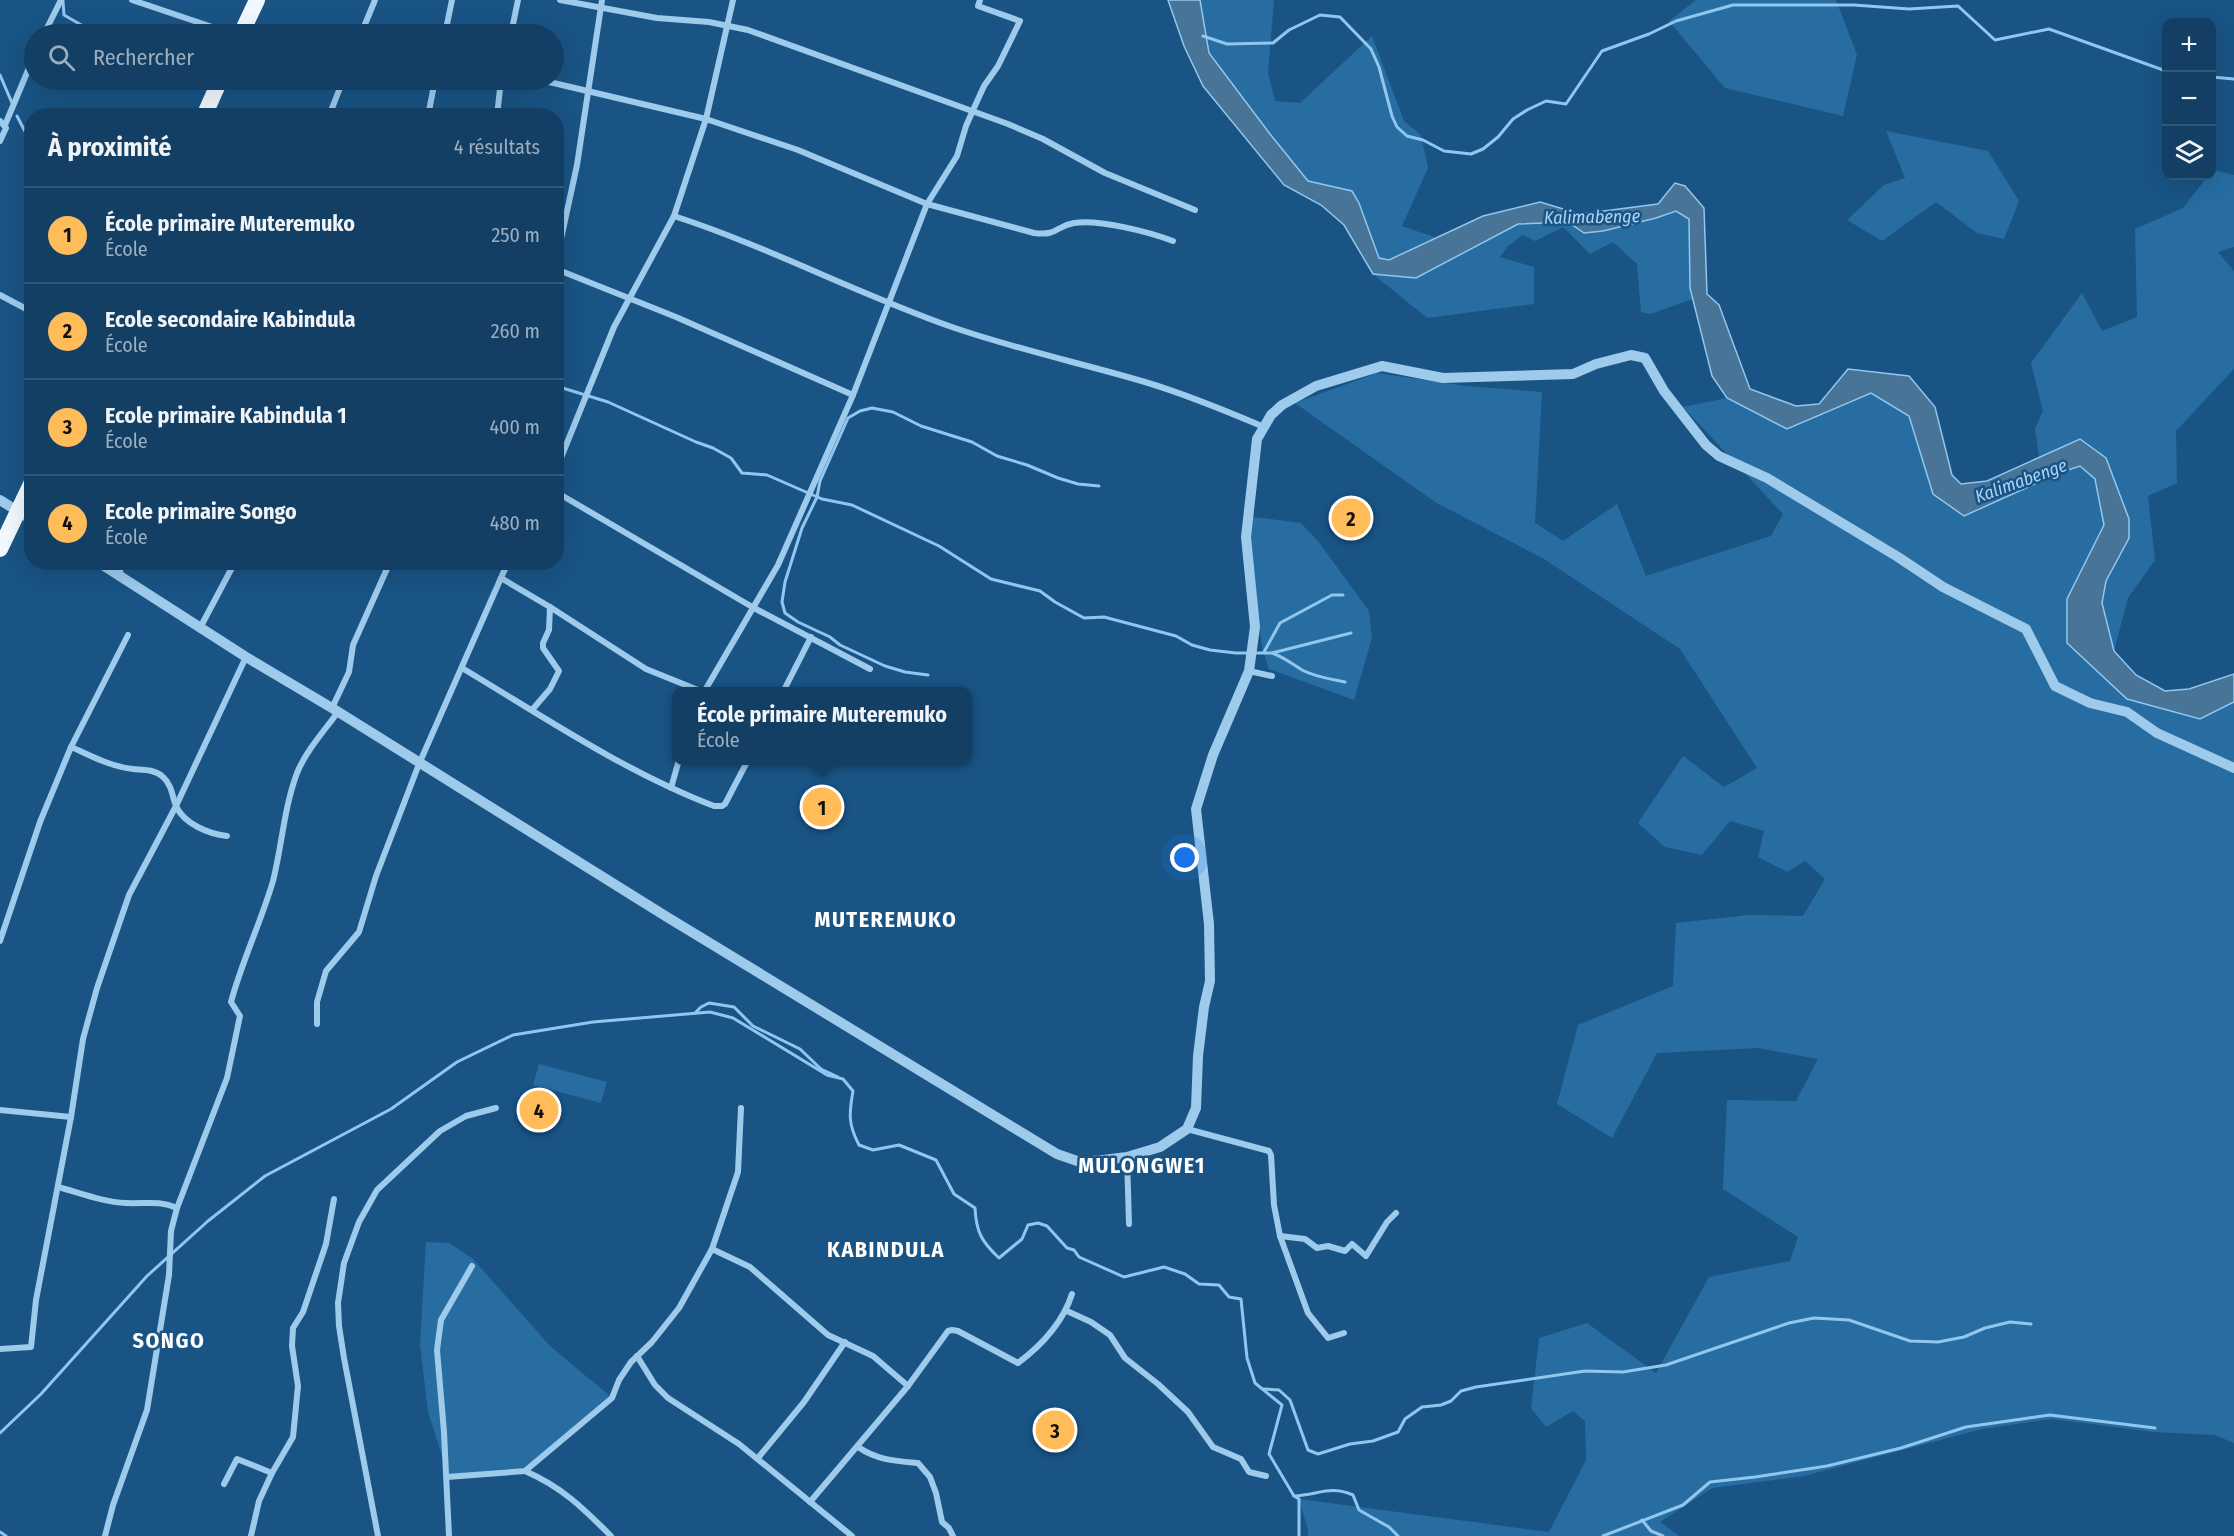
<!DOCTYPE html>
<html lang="fr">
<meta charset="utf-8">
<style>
:root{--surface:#133f64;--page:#1c466a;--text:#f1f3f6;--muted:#9dafbf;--line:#325878;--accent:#ffbc59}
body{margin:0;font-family:"Fira Sans Condensed",sans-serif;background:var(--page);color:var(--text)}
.controls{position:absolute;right:18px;top:18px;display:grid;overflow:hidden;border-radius:12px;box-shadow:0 6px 24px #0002}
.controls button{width:54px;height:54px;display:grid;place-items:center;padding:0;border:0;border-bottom:2px solid var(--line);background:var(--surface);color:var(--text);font:30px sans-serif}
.you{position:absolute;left:1185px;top:858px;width:21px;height:21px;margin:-15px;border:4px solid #fff;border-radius:50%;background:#1a73e8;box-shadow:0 0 0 9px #1a73e833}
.badge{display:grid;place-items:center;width:39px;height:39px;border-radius:50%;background:var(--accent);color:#111;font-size:20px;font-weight:700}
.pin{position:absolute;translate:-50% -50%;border:3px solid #fff;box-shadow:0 2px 6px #0006}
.popup{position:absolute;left:672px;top:687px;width:300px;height:78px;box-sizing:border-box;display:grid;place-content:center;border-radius:12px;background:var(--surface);filter:drop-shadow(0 2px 4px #0005);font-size:20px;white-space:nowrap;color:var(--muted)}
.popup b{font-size:22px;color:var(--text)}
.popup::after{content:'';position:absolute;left:50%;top:100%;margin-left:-12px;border:12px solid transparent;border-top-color:var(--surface)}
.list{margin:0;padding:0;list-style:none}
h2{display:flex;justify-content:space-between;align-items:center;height:78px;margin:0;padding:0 24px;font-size:26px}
h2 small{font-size:20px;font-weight:400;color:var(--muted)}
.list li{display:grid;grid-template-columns:39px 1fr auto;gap:18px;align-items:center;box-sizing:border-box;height:96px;padding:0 24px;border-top:2px solid var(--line)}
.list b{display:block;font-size:22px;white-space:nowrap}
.list p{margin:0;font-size:20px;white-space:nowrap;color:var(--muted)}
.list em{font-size:20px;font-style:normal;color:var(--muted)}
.icon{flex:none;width:33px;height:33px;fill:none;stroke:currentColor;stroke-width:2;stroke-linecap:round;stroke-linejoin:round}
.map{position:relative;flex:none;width:2234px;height:1536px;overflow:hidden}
.search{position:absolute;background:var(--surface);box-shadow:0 6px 24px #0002;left:24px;top:24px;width:540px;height:66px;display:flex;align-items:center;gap:15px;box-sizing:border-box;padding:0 21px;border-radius:33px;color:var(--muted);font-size:22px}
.panel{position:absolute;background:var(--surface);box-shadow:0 6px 24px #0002;left:24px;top:108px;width:540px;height:462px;border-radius:24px}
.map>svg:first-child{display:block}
</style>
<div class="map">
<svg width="2234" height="1536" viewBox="0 0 2234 1536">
<rect width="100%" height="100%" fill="#195485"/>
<g fill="#276da2">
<polygon points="1200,0 1274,0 1268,73 1275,101 1300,103 1372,36 1404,121 1421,135 1428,168 1402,226 1437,238 1389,260 1379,258 1359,203 1352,191 1308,181 1270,134 1209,53"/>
<polygon points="1696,0 1836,0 1857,55 1843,116 1725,88 1669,21"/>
<polygon points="1886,131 1988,151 2019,201 2004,239 1977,233 1936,202 1882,241 1847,220 1884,185 1905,178"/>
<polygon points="2213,170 2234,175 2234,247 2218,252 2234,271 2234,369 2176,431 2177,483 2148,496 2155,560 2128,598 2114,651 2102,604 2106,581 2129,538 2081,439 2039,457 2035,429 2043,411 2031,363 2082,293 2102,331 2137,317 2135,229 2183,208 2208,176 2212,176"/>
<polygon points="1676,211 1689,219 1690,288 1693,299 1650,314 1641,312 1637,264 1613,242 1590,254 1563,227 1535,241 1523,235 1508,246 1500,257 1534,267 1534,304 1427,318 1373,274 1416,278 1517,224 1568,222 1584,233 1603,231 1656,218"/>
<polygon points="1377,373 1466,386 1542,392 1535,523 1563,541 1617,504 1646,576 1771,536 1783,514 1683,407 1727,398 1787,429 1871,393 1909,416 1933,494 2059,473 2080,466 2095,479 2104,525 2067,599 2067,643 2200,719 2234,702 2234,1443 2215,1435 2154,1432 2052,1419 1982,1429 1804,1476 1712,1488 1660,1522 1679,1536 1308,1536 1308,1530 1299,1499 1549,1532 1586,1460 1585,1421 1573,1411 1546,1427 1531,1408 1539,1338 1587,1323 1656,1373 1709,1277 1790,1261 1798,1237 1723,1189 1727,1100 1796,1101 1818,1059 1758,1048 1657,1053 1612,1138 1557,1104 1578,1025 1673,986 1676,923 1748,915 1803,916 1825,879 1805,861 1787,872 1758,857 1764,831 1730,821 1702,855 1665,847 1638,823 1683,756 1724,787 1757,768 1680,649 1544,559 1435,502 1295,403"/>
<polygon points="1247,516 1301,523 1318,541 1369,611 1372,638 1354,700 1269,669 1262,648"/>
<polygon points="539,1064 607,1082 601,1103 533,1085"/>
<polygon points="426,1242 449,1243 472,1258 551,1347 610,1396 527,1467 448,1475 428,1412 420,1344"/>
</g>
<polygon fill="#487498" stroke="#91c7ef" stroke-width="1.5" points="1168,0 1200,0 1209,53 1270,134 1308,181 1352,191 1359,203 1379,258 1389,260 1483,216 1540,202 1580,214 1658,204 1675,183 1685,186 1704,208 1707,294 1719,305 1750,389 1796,406 1819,404 1848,369 1909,376 1935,407 1952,475 1961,484 1987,481 2080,439 2106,458 2129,519 2129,538 2106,581 2102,603 2114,651 2136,675 2165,691 2189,689 2234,674 2234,702 2200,719 2127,699 2067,643 2067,599 2104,525 2095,479 2080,466 2059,473 1964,516 1933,494 1909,416 1871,393 1787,429 1727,398 1712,376 1690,288 1689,219 1676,211 1656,218 1603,231 1584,233 1568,222 1518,224 1416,278 1373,274 1344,225 1321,205 1284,185 1203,86 1184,46"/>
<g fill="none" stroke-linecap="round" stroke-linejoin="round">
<g stroke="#91c7ef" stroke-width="3">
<polyline points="63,1 64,15 97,34"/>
<polyline points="1203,36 1227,44 1273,43 1289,30 1320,15 1340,17 1371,49 1379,67 1392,116 1397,127 1407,136 1423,140 1444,151 1471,154 1483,149 1498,137 1513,119 1527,110 1546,101 1566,104 1602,51 1649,34 1676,21 1733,5 1854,5 1909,9 1958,6 1995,40 2049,29 2166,71"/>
<polyline points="0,75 12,103"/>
<polyline points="2212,77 2234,79"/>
<polyline points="179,80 188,87"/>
<polyline points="17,116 32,145"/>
<polyline points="556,386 608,402 696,442 713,448 731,458 742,473 767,475 822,499 852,505 939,546 991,579 1040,591 1055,602 1084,618 1104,617 1176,636 1192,645 1210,650 1236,653 1272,653 1351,633"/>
<polyline points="1264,652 1280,623 1332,595 1343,595"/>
<path d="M1272,653c12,4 20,11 30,17 13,7 29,9 43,12"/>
<polyline points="928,675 905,672 885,666 840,645 830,637 798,622 785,613 782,602 785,582 802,528 817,497 820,481 848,418 860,411 872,408 893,412 921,426 972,442 997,456 1027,465 1058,478 1078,484 1099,486"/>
<polyline points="695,1013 701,1007 709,1003 734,1007 753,1026 800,1049 821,1069 838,1077"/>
<polyline points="1264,1389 1279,1390 1290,1400 1308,1450 1318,1454 1350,1444 1373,1441 1398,1432 1405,1419 1422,1407 1441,1405 1451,1401 1461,1391 1476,1387 1585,1371 1623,1372 1666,1365 1789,1323 1814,1318 1849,1320 1910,1341 1938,1342 1964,1337 1985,1328 2010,1322 2031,1324"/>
<path d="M0,1433l41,-39 106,-118 61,-55 57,-45 126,-67 66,-47 56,-27 80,-13 117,-10 23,6 94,57 16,4 10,12c-4,23 -5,33 6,54l14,5 26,-5 37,15 18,34 21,14c1,24 7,34 24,50l23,-19 6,-14 10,-2 9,3 20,22 7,2 5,7 45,20 40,-10 21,7 14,10 20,1 10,12 12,2 6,59 8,25 27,22 -13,49 25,42 5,3v37"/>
<path d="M1294,1496c24,-1 36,-11 59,-1l6,15 30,17 9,9"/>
<polyline points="1642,1520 1651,1531 1663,1536"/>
<polyline points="0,1532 6,1536"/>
<polyline points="1603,1536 1683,1505 1710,1482 1755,1477 1827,1466 1901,1448 1966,1427 2050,1415 2155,1428"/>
</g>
<g stroke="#9ecaec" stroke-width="6">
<polyline points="132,0 233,34"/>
<polyline points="560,0 657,18 709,22 748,30 1008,124 1043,139 1105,173 1195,210"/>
<polyline points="44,34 61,0"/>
<polyline points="361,34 375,0"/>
<polyline points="445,34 452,0"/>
<polyline points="511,34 518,0"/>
<path d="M545,81l161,38 92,31 129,54 107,29c25,3 21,-7 40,-10 25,-4 75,9 99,18"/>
<polyline points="329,116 343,80"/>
<polyline points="428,116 435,80"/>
<polyline points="497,116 501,80"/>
<polyline points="0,121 6,128 0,141"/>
<polyline points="5,125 34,56"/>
<path d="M674,216c95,31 184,78 278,111 63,22 129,36 193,55 40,12 79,28 119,45"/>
<polyline points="556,262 577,165 602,0"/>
<polyline points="556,269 676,317 853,395"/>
<polyline points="0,295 32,312"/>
<polyline points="556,470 614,327 674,216 706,119 733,0"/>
<polyline points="556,492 754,608 870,669"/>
<polyline points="493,562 505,569"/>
<polyline points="118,575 124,562"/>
<polyline points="501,578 550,607 646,669 703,692"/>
<polyline points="200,628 235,562"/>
<path d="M462,668c82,49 163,104 252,138h8l3,-2 23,-44"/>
<polyline points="1249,671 1272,676"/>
<polyline points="704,692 778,565 853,395 927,204 957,156 966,126 974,108 984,86 998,66 1020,21 978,6 980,0"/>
<polyline points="783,692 811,637"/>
<polyline points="332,708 349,672 353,645 390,562"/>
<polyline points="532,710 550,689 559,671 543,648 543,643 549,630 550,607"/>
<path d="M71,747c19,8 40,20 62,22 10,1 22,0 30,8 9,8 9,19 13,29 8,18 33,28 51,30"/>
<polyline points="671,788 679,760"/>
<polyline points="0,941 40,822 71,747 128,635"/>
<polyline points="317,1024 317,1002 326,971 359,932 376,876 419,764 508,562"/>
<polyline points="0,1110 71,1117"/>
<polyline points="1187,1129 1269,1151 1271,1155 1274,1205 1280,1236 1308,1313 1328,1338 1344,1333"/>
<polyline points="1127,1157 1129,1224"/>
<path d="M58,1187c22,6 45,15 68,16 19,1 33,-3 51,5"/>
<polyline points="1280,1236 1305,1239 1317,1248 1328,1246 1345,1251 1352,1244 1366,1256 1387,1222 1396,1213"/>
<polyline points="712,1249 750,1267 828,1335 873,1356 908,1386"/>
<polyline points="1067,1311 1091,1322 1110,1335 1125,1358 1158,1384 1188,1412 1213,1447 1241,1459 1249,1472 1266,1476"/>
<polyline points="0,1349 31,1347 36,1300 71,1117 83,1039 97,988 129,895 176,806 246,657"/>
<polyline points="637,1356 655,1385 668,1398 739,1444 852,1536"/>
<path d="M858,1447c19,13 37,14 60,16l12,14 6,16 6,29 7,6 4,8"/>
<polyline points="758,1458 804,1402 845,1342"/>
<path d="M525,1471c37,16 58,37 86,65"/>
<polyline points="447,1477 525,1471 612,1398 619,1380 631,1362 652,1342 679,1308 712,1249 738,1172 741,1108"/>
<polyline points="224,1484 237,1459 272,1473"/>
<path d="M810,1502l98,-116 40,-55 4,-1 6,1 60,32c24,-18 45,-41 54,-69"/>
<path d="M105,1536l8,-31 34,-95 22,-135 2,-44 6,-23 50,-130 13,-62 -9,-14c11,-41 30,-80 42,-121 9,-36 11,-73 24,-108 9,-22 27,-42 41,-61"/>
<polyline points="251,1536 259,1501 272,1473 293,1437 298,1386 292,1346 293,1328 303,1312 326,1244 334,1199"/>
<polyline points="378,1536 344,1358 339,1326 338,1303 344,1263 359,1222 377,1190 440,1131 466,1116 496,1108"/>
<polyline points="449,1536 444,1432 437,1350 441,1320 472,1266"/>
</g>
<g stroke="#9ecaec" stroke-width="10">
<polyline points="0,500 32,520"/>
<polyline points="98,562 246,657 332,708 667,917 1057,1154 1080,1162 1103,1160 1127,1157 1160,1147 1187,1129 1196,1108 1198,1056 1204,1007 1210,981 1209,924 1196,809 1213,755 1249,671 1255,627 1246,537 1257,439 1271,415 1282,405 1316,386 1382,366 1443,378 1573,374 1596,364 1631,355 1645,358 1664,391 1706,445 1719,456 1767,478 1898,557 1943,587 2026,629 2055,686 2090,703 2127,712 2157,733 2234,768"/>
</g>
<g stroke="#f1f8ff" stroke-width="16">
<polyline points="241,34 257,0"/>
<polyline points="204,116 220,80"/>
<polyline points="0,549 32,482"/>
</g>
</g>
<g text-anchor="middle" stroke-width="5" stroke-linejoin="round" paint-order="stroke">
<g font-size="18" font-style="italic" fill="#aad4f4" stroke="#195485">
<text transform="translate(1592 217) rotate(-1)" y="6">Kalimabenge</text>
<text transform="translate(2021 481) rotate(-20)" y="6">Kalimabenge</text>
</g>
<g font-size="22" font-weight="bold" letter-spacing="1.5" fill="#fff" stroke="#195485">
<text x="886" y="927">MUTEREMUKO</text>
<text x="1142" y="1173">MULONGWE1</text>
<text x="886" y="1257">KABINDULA</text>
<text x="169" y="1348">SONGO</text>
</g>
</g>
</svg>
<div class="controls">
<button>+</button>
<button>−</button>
<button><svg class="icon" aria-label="layers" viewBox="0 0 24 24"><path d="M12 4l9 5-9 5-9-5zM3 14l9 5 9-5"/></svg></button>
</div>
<div class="you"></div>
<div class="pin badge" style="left:822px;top:807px">1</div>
<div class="popup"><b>École primaire Muteremuko</b>École</div>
<div class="pin badge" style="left:1351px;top:518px">2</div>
<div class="pin badge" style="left:1055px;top:1430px">3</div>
<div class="pin badge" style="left:539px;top:1110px">4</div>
<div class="search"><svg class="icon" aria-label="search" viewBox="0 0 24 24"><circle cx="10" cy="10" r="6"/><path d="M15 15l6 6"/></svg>Rechercher</div>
<section class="panel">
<h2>À proximité<small>4 résultats</small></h2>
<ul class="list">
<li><span class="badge">1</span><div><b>École primaire Muteremuko</b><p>École</p></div><em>250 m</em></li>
<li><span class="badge">2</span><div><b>Ecole secondaire Kabindula</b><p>École</p></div><em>260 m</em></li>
<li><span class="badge">3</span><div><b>Ecole primaire Kabindula 1</b><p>École</p></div><em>400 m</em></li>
<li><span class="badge">4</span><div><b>Ecole primaire Songo</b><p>École</p></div><em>480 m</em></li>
</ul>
</section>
</div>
